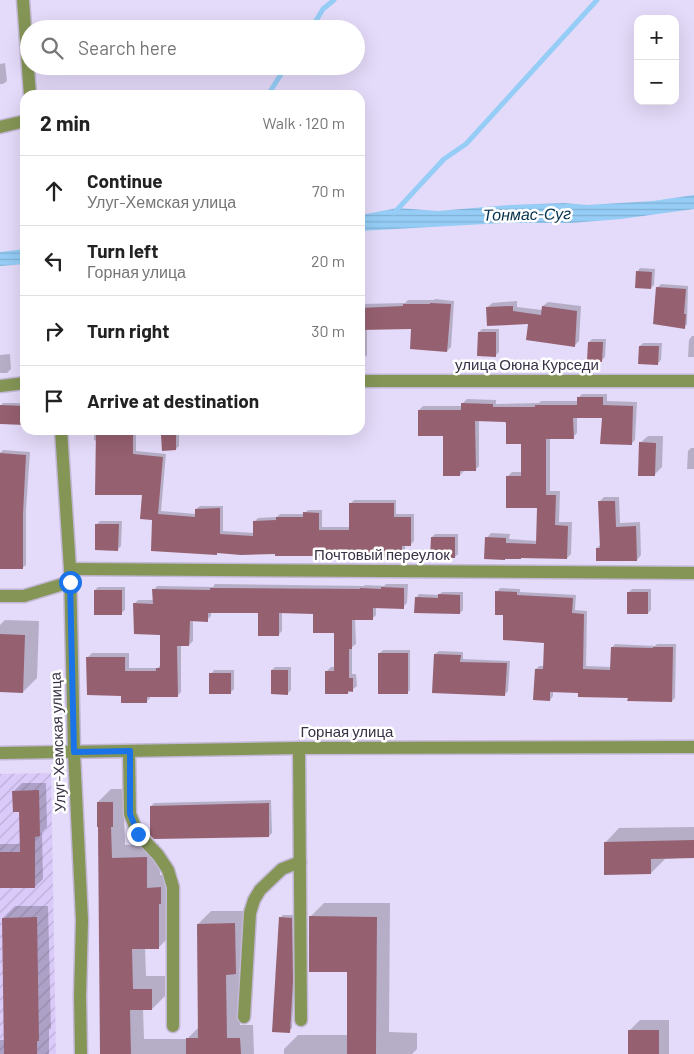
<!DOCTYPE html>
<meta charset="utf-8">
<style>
:root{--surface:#fff;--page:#f2f2f2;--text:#222;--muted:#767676;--line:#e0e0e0}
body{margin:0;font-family:Barlow,sans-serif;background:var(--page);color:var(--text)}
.controls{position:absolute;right:15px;top:15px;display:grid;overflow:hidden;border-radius:10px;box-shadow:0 5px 20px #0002}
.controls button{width:45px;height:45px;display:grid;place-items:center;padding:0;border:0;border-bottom:1px solid var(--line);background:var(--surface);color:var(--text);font:25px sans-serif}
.stop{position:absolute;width:15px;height:15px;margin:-11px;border:4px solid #1a73e8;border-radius:50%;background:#fff}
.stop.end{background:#1a73e8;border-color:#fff;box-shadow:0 1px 5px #0008}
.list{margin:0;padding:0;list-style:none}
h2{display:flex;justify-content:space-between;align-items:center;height:65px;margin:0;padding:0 20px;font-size:21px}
h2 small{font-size:16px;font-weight:400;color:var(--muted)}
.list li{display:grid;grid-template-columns:32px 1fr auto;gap:15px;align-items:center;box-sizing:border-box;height:70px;padding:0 20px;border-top:1px solid var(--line)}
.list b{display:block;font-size:19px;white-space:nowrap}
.list p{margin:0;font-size:16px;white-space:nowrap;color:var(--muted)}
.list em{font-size:16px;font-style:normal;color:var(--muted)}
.icon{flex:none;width:28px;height:28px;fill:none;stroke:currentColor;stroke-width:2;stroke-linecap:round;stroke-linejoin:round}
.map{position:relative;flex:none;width:694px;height:1054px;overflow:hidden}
.search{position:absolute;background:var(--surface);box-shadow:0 5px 20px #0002;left:20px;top:20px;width:345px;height:55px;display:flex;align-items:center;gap:12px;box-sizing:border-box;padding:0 18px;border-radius:28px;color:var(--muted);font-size:19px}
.panel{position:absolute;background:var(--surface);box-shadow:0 5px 20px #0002;left:20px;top:90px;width:345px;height:345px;border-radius:15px}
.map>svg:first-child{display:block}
</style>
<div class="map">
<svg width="694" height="1054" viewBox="0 0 694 1054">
<defs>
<pattern id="industrial-furrows" width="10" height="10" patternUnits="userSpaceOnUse" patternTransform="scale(1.25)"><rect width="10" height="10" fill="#dacaf9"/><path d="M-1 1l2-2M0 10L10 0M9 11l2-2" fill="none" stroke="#bcaed7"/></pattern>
<pattern id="water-rules" width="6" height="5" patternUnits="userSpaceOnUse" patternTransform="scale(1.25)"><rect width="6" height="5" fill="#95cdf6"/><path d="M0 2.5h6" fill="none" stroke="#81b0d4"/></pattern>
</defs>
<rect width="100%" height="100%" fill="#e4daf9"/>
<polygon fill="url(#industrial-furrows)" points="51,773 56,1054 0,1054 0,774"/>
<g fill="url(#water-rules)">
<polygon points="694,195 694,209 621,219 571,223 503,223 360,231 360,215 398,208 438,211 509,205 564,203 587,205 653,201"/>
<polygon points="25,249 25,264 0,266 0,252"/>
</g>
<g fill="#0003">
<polygon points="5,63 7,81 3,84 0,84 0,64"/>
<polygon points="640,268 655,269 654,285 651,288 637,272"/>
<polygon points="661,284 688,286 687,324 684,327 658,287"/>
<polygon points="435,299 454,301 451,347 447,351 413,328 367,328 367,355 363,359 360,359 360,304 405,303 408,300 434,300"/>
<polygon points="517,301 517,307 542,310 543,306 548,302 581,306 579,341 575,345 529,323 488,307 492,303"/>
<polygon points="482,329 499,329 499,352 495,356 479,332"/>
<polygon points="692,336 694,336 694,357 688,357 689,340"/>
<polygon points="592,339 606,339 605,357 602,360 589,342"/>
<polygon points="643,343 662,343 661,360 658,363 640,346"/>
<polygon points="10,354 11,369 7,373 0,373 0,355"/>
<polygon points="582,394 607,394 607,401 637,402 635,440 631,444 603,417 577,417 577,433 573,437 550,437 550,491 560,491 559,522 572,522 571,554 567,558 522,557 487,538 491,533 510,534 509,539 537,541 538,506 508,476 512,472 522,472 522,442 507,422 479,420 479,466 475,470 465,470 460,475 445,434 419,410 423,406 463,406 463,403 467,399 496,400 496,404 539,403 541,401 578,401 578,398"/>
<polygon points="3,403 25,403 25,424 0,423 0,406"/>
<polygon points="94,430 136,430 136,451 166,454 161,511 196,514 196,509 200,506 223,506 223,531 255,533 255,521 258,518 277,517 280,514 304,514 308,510 322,510 322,527 350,527 350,504 354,500 396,500 396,514 414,514 414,541 411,544 405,544 405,553 402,556 277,553 154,519 143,494 97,441 94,440"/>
<polygon points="162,430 179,430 179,446 176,449 163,449"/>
<polygon points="648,436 663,436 662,467 655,474 640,443"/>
<polygon points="691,448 694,448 694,469 687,469 688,451"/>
<polygon points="3,450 30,452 26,510 26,565 22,568 0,568 0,453"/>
<polygon points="604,497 619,497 620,523 640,522 641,555 637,560 597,548 601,544 599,502"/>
<polygon points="100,521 122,521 121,546 118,549 97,524"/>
<polygon points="435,534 458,534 458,554 455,557 432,537"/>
<polygon points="215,584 364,586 365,585 384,586 386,584 408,584 407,603 403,607 376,607 376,615 372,619 355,619 356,644 352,647 352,674 356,674 357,686 348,693 327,671 331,667 336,667 336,632 315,613 282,612 282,631 278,635 259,612 211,612 211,616 207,620 193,620 193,641 189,645 181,645 181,692 177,696 150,696 150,698 146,702 122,694 88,657 92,653 129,653 129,668 158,668 161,664 161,633 134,604 138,600 154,600 154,590 157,586 213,587"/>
<polygon points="98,587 125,587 125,610 121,613 95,590"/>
<polygon points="500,588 520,589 520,592 576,595 575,610 587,611 586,666 611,667 612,648 615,644 655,646 657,644 676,644 675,698 672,701 579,691 553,691 553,696 550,700 536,669 539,666 544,666 545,642 505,614 497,592"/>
<polygon points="632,589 651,589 651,610 648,613 628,593"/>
<polygon points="442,592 463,592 463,610 460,613 416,598 419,594 439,595"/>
<polygon points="5,620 39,621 37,678 23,692 0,691 0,625"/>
<polygon points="383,650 410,650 410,690 407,693 380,653"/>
<polygon points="439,651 463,652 463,659 510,661 508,691 505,694 435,654"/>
<polygon points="275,667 291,667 291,690 287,694 272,670"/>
<polygon points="214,670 234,670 234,689 230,693 211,674"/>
<polygon points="22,783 46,783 47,827 42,832 43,879 35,887 0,887 0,844 21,844 20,810 14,791"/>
<polygon points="111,789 126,789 124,814 125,845 159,844 160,875 174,875 172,934 159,947 145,948 146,976 165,976 165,996 152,1009 143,1009 144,1039 187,1039 199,1027 198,924 211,911 248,911 249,960 239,969 240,1025 253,1025 254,1054 102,1054 98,802"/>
<polygon points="271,800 272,833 269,836 151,806 154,803"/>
<polygon points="694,827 694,857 665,859 651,873 605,843 619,828"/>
<polygon points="324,903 390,903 389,1032 417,1033 417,1049 412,1054 284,1054 284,1049 298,1035 348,1035 348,971 310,917"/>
<polygon points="15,906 48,906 51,1028 49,1030 49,1054 0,1054 0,1040 5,1040 3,918"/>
<polygon points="283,915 295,915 295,977 292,1028 289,1031 280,918"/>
<polygon points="640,1020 669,1020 669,1054 629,1054 629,1031"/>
</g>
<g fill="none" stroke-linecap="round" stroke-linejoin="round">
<g stroke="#95cdf6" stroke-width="5">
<polyline points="311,29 323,9 334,0"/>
<polyline points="268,95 286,66"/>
<polyline points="394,213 444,159 466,144 597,0"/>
</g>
</g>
<g fill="#956070">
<polygon points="636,271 652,272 651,289 635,288"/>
<polygon points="656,287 686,289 684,314 686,314 685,329 653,324"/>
<polygon points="430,303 451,304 447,352 410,349 411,329 360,330 360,308 403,306 403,304 430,304"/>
<polygon points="513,306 513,311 541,315 542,306 577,311 575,347 526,340 528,324 487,326 486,307"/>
<polygon points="478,332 496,332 496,357 477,356"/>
<polygon points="588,342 603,342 602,362 587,361"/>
<polygon points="639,346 659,346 658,365 638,364"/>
<polygon points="577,397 603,397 603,405 633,406 632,445 600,444 602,418 573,418 574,439 546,439 546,495 556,495 555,525 568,526 567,559 521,558 521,559 505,559 505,560 484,559 485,537 506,538 506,543 536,544 537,508 506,508 506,476 521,476 521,444 506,444 506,423 505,422 475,421 476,471 460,471 460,476 443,476 443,436 418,436 418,410 461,410 461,403 493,404 493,407 535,407 535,405 577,405"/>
<polygon points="0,405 25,406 25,425 0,424"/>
<polygon points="96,430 133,430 133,454 163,457 158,514 195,517 195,509 220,508 220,534 253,536 253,521 276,520 276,517 303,517 303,512 319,513 319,530 349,530 349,503 394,503 394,517 411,517 411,546 402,546 402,558 372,557 372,556 275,556 275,554 241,555 217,553 217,555 151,551 152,520 140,519 142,495 95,495"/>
<polygon points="176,434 176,450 162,451 161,435"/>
<polygon points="639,442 656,443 655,476 638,476"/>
<polygon points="0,453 26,455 23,514 23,569 0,569"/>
<polygon points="598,501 615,501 616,527 636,526 637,561 596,561 596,548 600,548"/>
<polygon points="95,524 119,524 118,551 95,550"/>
<polygon points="431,537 455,537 455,558 430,558"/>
<polygon points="381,587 404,588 404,609 373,608 373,620 352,620 352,649 349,649 349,678 353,678 353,692 348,691 348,694 325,694 325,671 334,671 334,633 313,633 313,614 279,613 279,636 258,636 258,613 208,613 208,622 190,621 189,646 177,646 178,697 147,697 147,703 121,703 121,696 87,695 86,657 125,657 125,671 156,671 156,668 160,668 160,635 134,634 133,603 153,604 152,589 210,590 210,588 360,589 360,588 381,589"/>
<rect x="94" y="590" width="28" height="25"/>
<polygon points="495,591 517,592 517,595 573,598 572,613 584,614 583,669 610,670 611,647 653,648 653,647 673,647 672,702 627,701 628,698 578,697 578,693 550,692 550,701 533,700 535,669 543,669 544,643 503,640 503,615 495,615"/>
<rect x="627" y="592" width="21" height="22"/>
<polygon points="438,594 460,595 460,614 414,613 415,597 438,598"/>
<polygon points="0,634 25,635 23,693 0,692"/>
<rect x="378" y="653" width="30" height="41"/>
<polygon points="434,654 461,655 460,662 507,663 505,696 432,693"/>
<polygon points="271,670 288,670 288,695 271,694"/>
<rect x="209" y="673" width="22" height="21"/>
<polygon points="39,790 40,836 35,837 35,888 0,888 0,852 20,852 19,812 13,812 12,791"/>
<polygon points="97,802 113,802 113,827 111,827 112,858 147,857 147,888 161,887 161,904 159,904 159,949 132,949 133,989 152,989 152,1010 130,1010 131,1054 100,1054 98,827 97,827"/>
<polygon points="269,803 269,837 154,839 150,835 150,806"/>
<polygon points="694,840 694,858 651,859 651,874 604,875 604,842"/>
<polygon points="309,916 377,917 376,1054 347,1054 347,972 309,972"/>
<polygon points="37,917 39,1041 37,1041 37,1054 4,1054 2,918"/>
<polygon points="279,917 292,918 293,981 290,1033 272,1032"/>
<polygon points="235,923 236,974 226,975 227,1038 240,1038 241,1054 186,1054 186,1038 198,1038 197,924"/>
<rect x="628" y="1030" width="31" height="24"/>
</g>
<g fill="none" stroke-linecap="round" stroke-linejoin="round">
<defs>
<g id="minor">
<polyline points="23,0 30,95"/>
<polyline points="0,127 25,121"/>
<polyline points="360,381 694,381"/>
<polyline points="0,386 25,383"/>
<polyline points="61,430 70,569 74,752 82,920 80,996 81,1054"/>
<polyline points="70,569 694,573"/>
<polyline points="0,596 24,596 70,582"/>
<polyline points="299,748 301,1020"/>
<polyline points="129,751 130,814 138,834 158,855 168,870 173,887 173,1026"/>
<polyline points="0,753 299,748 694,747"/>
<polyline points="244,1017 250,913 254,900 260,890 282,869 300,862"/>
</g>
</defs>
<use href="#minor" stroke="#c2b8d5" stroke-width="15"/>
<use href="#minor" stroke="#859556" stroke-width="12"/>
</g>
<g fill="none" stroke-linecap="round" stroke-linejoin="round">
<polyline stroke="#1a73e8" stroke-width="6" points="70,582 74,752 130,751 130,814 138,834"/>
</g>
<g text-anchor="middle" stroke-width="5" stroke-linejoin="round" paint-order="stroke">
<g font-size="15" fill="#393246" stroke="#fff">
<text x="527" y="370">улица Оюна Курседи</text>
<text x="382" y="560">Почтовый переулок</text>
<text x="347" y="737">Горная улица</text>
<text transform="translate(58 742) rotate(-92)" y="5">Улуг-Хемская улица</text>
</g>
<g font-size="16" font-style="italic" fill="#04324d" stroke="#fff">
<text transform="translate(527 214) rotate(-1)" y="6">Тонмас-Суг</text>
</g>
</g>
</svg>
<div class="controls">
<button>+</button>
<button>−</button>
</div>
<div class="stop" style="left:70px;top:582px"></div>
<div class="stop end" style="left:138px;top:834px"></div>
<div class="search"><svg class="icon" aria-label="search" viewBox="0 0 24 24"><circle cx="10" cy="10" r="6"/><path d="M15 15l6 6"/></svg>Search here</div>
<section class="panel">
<h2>2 min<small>Walk · 120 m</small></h2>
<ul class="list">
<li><svg class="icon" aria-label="ahead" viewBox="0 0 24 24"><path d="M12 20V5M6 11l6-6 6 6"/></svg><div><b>Continue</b><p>Улуг-Хемская улица</p></div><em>70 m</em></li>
<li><svg class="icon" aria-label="left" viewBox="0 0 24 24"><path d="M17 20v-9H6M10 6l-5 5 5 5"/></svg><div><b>Turn left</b><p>Горная улица</p></div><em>20 m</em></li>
<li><svg class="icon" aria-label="right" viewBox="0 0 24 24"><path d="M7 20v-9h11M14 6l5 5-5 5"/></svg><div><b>Turn right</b></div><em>30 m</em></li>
<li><svg class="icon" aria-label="arrive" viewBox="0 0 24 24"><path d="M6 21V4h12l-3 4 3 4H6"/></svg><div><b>Arrive at destination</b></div></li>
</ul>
</section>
</div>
